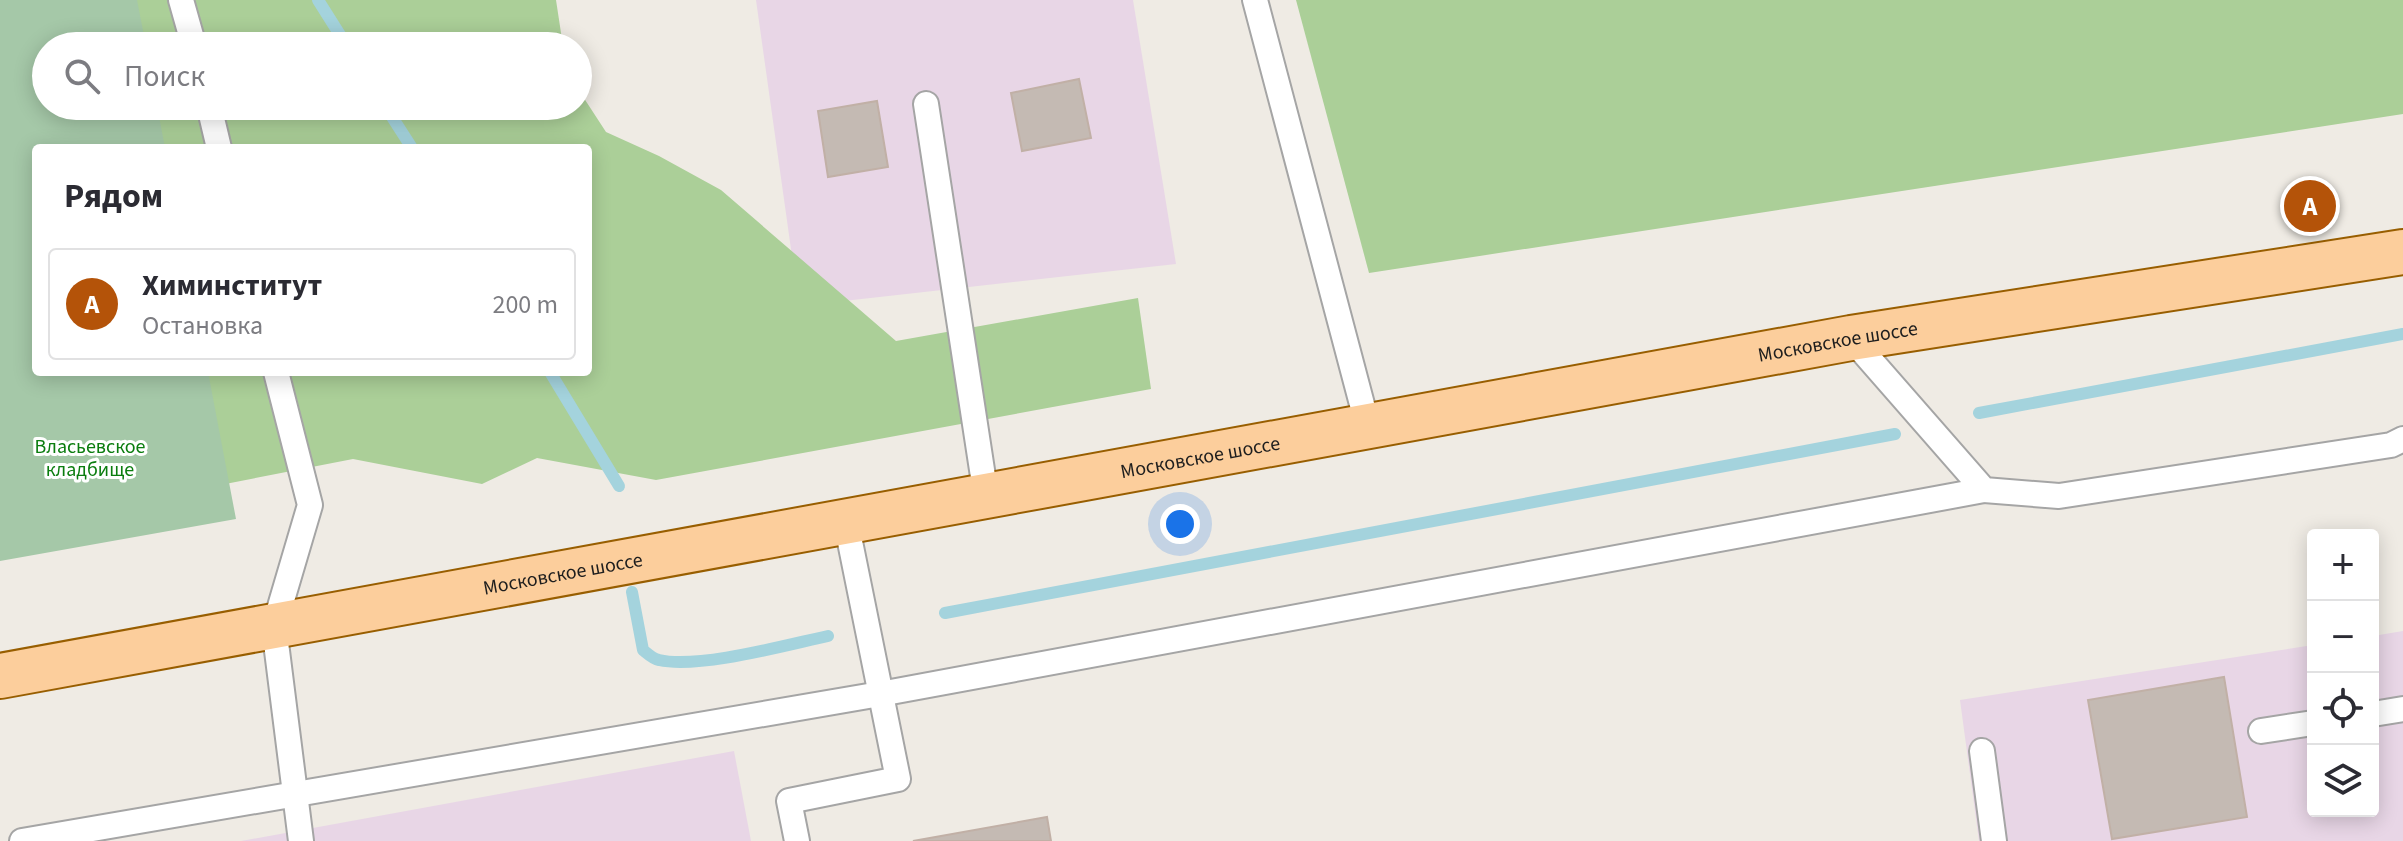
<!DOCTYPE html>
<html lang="ru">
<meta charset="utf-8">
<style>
:root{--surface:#fff;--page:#f7f7f7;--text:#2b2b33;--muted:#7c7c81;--line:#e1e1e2;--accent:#b45309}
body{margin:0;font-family:"Source Sans 3",sans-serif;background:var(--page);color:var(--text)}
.controls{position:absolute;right:24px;bottom:24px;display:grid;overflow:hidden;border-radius:8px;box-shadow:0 4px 20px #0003}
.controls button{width:72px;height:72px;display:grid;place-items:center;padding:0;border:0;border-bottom:2px solid var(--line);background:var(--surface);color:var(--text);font:40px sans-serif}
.you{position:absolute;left:1180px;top:524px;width:28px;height:28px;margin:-20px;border:6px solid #fff;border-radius:50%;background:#1a73e8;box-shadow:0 0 0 12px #1a73e833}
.badge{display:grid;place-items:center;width:52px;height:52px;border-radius:50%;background:var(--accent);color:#fff;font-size:26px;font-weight:700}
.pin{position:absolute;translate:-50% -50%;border:4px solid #fff;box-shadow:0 2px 8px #0006}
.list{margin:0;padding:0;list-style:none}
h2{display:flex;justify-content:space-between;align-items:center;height:104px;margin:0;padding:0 32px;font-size:34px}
h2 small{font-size:26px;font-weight:400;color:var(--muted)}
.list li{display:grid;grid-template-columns:52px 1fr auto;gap:24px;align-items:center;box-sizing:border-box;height:112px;margin:0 16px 16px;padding:0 16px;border:2px solid var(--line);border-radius:8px}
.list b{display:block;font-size:30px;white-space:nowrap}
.list p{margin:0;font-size:26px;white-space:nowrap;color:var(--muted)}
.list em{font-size:26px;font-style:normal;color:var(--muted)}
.icon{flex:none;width:44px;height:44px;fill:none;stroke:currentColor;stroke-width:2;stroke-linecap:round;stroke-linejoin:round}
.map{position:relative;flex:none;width:2403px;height:841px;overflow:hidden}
.search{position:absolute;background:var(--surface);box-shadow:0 4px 20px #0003;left:32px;top:32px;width:560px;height:88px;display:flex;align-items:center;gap:20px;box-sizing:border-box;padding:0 28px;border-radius:44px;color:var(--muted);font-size:30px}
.panel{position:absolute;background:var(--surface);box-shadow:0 4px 20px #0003;left:32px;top:144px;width:560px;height:232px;border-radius:8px}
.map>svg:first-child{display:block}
</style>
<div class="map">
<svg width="2403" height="841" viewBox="0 0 2403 841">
<rect width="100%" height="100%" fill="#efebe4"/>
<g fill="#e8d6e6">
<polygon points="756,0 1133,0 1176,264 799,306"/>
<polygon points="2403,631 2403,841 1979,841 1960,700 2313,645 2313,811 2373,811 2373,636"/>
<polygon points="734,751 751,841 241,841"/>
</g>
<g fill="#abcf98" fill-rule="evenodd">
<path d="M0,0h556l7,46h-517v60h532v-17l28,43 53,24 62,34 175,151 242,-43 13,91 -495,91 -119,-22 -55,26 -129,-25 -353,69zM36,148h552v224h-552z"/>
<polygon points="1296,0 2403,0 2403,114 1369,273"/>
</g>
<polygon fill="#a5c8a8" points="0,0 137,0 146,46 46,46 46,106 157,106 165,148 36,148 36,372 208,372 236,519 0,561"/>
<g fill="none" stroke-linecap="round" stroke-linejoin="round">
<g stroke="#a4d3dd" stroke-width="12">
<polyline points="318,0 347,46"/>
<polyline points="385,106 412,148"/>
<polyline points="550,372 619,486"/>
<polyline points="1979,413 2403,334"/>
<path d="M632,592l11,58c5,4 10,9 16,10 40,9 127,-15 169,-24"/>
<polyline points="945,613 1895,434"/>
</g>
</g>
<g fill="#c4bab3" stroke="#c1b0a6" stroke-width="2">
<polygon points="1079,79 1091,138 1022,151 1011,93"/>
<polygon points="877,101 888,167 828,177 818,111"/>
<polygon points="2224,677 2247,817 2112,839 2088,700"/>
<polygon points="1047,817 1051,841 913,841"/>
</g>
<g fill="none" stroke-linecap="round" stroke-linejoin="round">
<defs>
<g id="lane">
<polyline points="181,0 194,46"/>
<polyline points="1255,0 1368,427"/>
<polyline points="926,104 986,496"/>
<polyline points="209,106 219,148"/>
<polyline points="1851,338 1984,490 2059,496 2391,445 2403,439"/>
<polyline points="276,372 310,505 274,627 301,841"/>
<polyline points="2373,714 2403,709"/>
<polyline points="2261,731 2313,723"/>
<polyline points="1982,751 1994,841"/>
<polyline points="22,841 880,694 1984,490"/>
<polyline points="797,841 789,801 898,779 846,522"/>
</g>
<g id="primary">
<path id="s1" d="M0,676l1851,-338 552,-86"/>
</g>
</defs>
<use href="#lane" stroke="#a5a5a5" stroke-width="28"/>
<use href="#primary" stroke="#985e00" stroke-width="48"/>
<use href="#lane" stroke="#fff" stroke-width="24"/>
<use href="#primary" stroke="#fcce9c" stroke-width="44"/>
</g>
<g text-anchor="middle" stroke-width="6" stroke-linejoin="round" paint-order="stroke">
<g font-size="20" fill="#1e1e1e" stroke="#fff">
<text dy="7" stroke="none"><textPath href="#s1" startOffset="1868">Московское шоссе</textPath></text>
<text dy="7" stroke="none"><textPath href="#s1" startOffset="1220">Московское шоссе</textPath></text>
<text dy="7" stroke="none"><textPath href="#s1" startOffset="572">Московское шоссе</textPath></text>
</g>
<g font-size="20" fill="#0b7d0f" stroke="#fff">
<text x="90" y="453">Власьевское<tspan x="90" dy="23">кладбище</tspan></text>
</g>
</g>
</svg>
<div class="controls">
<button>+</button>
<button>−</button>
<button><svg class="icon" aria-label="locate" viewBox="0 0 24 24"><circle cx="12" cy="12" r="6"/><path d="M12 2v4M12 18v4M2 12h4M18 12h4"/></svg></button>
<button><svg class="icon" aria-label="layers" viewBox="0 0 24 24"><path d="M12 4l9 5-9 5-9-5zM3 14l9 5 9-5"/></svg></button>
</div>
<div class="you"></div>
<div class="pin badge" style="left:2310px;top:206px">A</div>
<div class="search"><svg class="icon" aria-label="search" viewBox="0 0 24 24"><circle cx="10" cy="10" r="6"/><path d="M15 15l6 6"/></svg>Поиск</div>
<section class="panel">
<h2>Рядом<small></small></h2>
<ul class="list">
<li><span class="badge">A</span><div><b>Химинститут</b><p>Остановка</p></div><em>200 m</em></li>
</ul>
</section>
</div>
